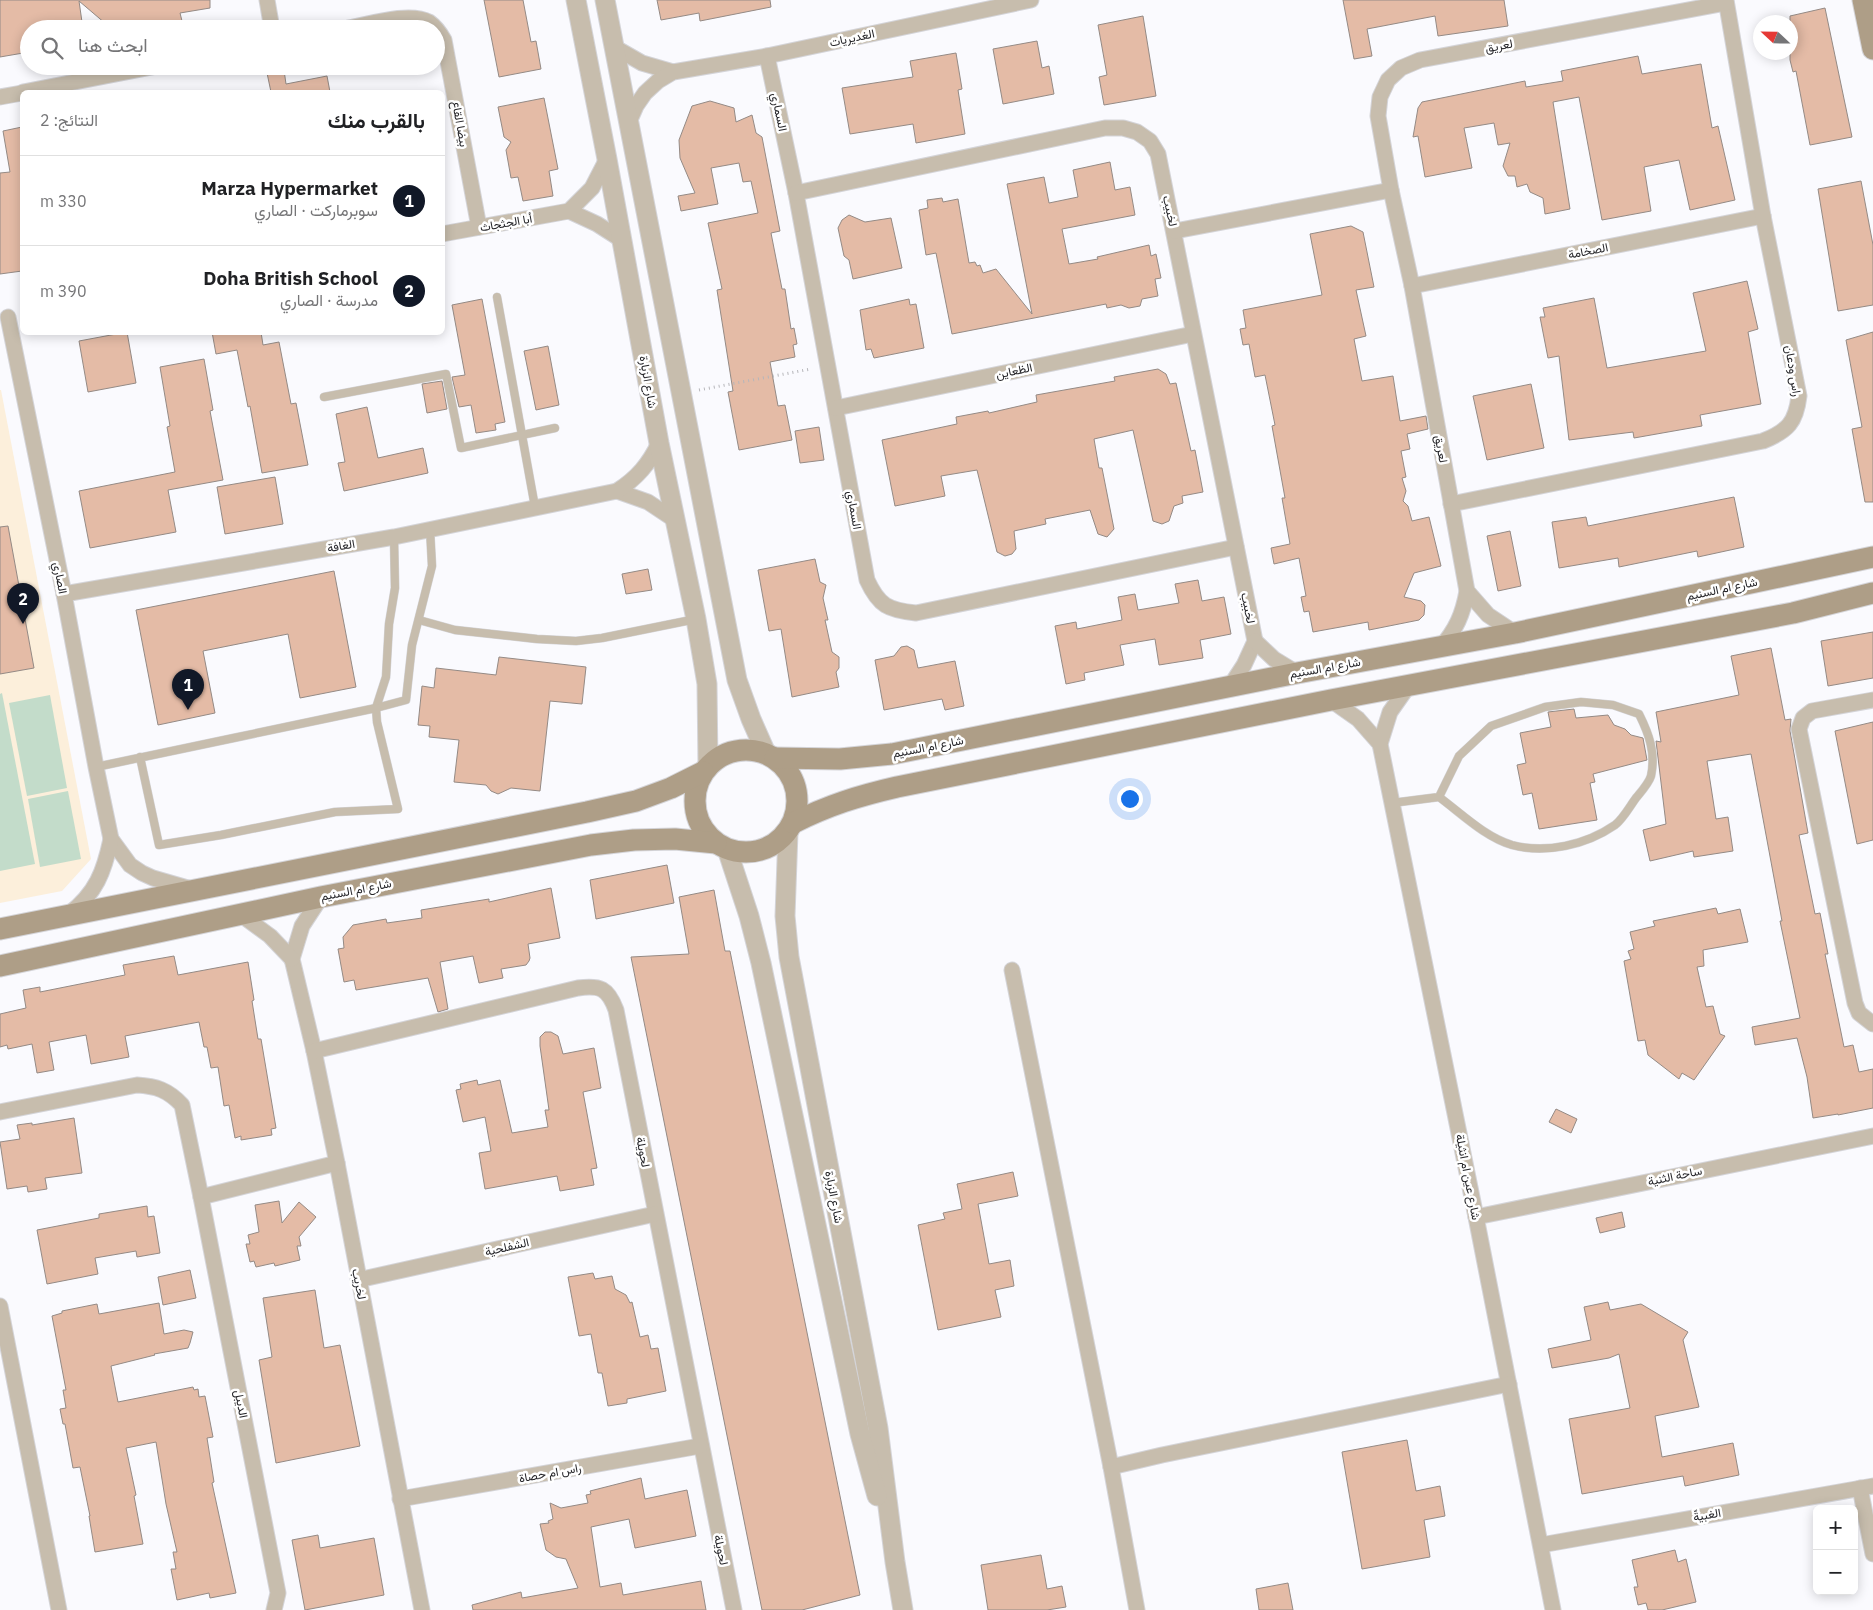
<!DOCTYPE html>
<html lang="ar">
<meta charset="utf-8">
<style>
:root{--surface:#fff;--page:#f2f2f2;--text:#202124;--muted:#757577;--line:#e0e0e0;--accent:#111827}
body{margin:0;font-family:"IBM Plex Sans",Vazirmatn,sans-serif;background:var(--page);color:var(--text);direction:rtl}
.controls{position:absolute;right:15px;bottom:15px;display:grid;overflow:hidden;border-radius:8px;box-shadow:0 2px 12px #0003}
.controls button{width:45px;height:45px;display:grid;place-items:center;padding:0;border:0;border-bottom:1px solid var(--line);background:var(--surface);color:var(--text);font:25px sans-serif}
.compass{position:absolute;left:1753px;top:15px;width:45px;height:45px;border-radius:50%;background:var(--surface);box-shadow:0 2px 12px #0003;rotate:292deg}
.you{position:absolute;left:1129px;top:798px;width:18px;height:18px;margin:-12px;border:4px solid #fff;border-radius:50%;background:#1a73e8;box-shadow:0 0 0 8px #1a73e833}
.badge{display:grid;place-items:center;width:32px;height:32px;border-radius:50%;background:var(--accent);color:#fff;font-size:16px;font-weight:700}
.pin{position:absolute;translate:-50% -41px;filter:drop-shadow(0 1px 2px #0008)}
.pin::after{content:'';position:absolute;top:26px;width:18px;height:15px;background:inherit;clip-path:polygon(0 0,100% 0,50% 100%)}
.list{margin:0;padding:0;list-style:none}
h2{display:flex;justify-content:space-between;align-items:center;height:65px;margin:0;padding:0 20px;font-size:21px}
h2 small{font-size:16px;font-weight:400;color:var(--muted)}
.list li{display:grid;grid-template-columns:32px 1fr auto;gap:15px;align-items:center;box-sizing:border-box;height:90px;padding:0 20px;border-top:1px solid var(--line)}
.list b{display:block;font-size:19px;white-space:nowrap}
.list p{margin:0;font-size:16px;white-space:nowrap;color:var(--muted)}
.list em{font-size:16px;font-style:normal;color:var(--muted)}
.icon{flex:none;width:28px;height:28px;fill:none;stroke:currentColor;stroke-width:2;stroke-linecap:round;stroke-linejoin:round}
.map{position:relative;flex:none;width:1873px;height:1610px;overflow:hidden;direction:ltr}
.search{position:absolute;background:var(--surface);box-shadow:0 2px 12px #0003;left:20px;top:20px;width:425px;height:55px;display:flex;align-items:center;gap:12px;box-sizing:border-box;padding:0 18px;border-radius:28px;color:var(--muted);font-size:19px}
.panel{position:absolute;background:var(--surface);box-shadow:0 2px 12px #0003;left:20px;top:90px;width:425px;height:245px;border-radius:8px;direction:rtl}
.map>svg:first-child{display:block}
</style>
<div class="map">
<svg width="1873" height="1610" viewBox="0 0 1873 1610">
<rect width="100%" height="100%" fill="#fafafe"/>
<polygon fill="#fcefdb" points="0,390 1,390 91,859 62,891 0,903"/>
<g fill="#c3dcca">
<polygon points="2,693 35,864 0,871 0,694"/>
<polygon points="50,695 67,788 27,796 9,703"/>
<polygon points="68,791 81,859 40,867 28,799"/>
</g>
<g fill="#e4bba6" stroke="#948a85">
<polygon points="0,0 210,0 210,8 180,13 182,21 131,29 115,29 114,23 106,24 79,1 83,29 29,29 29,52 0,57"/>
<polygon points="484,0 523,0 531,42 536,41 541,69 499,77"/>
<polygon points="657,0 770,0 771,7 700,21 699,13 661,20"/>
<polygon points="1343,0 1504,0 1508,26 1438,36 1435,16 1367,29 1372,56 1354,59"/>
<polygon points="1825,8 1852,137 1810,145 1796,71 1793,72 1790,60 1790,16"/>
<polygon points="1143,16 1156,96 1104,105 1099,77 1107,75 1098,25"/>
<polygon points="1037,41 1042,68 1049,66 1054,94 1003,104 993,49"/>
<polygon points="956,53 962,89 958,90 965,134 916,143 913,124 850,134 842,88 913,77 910,61"/>
<polygon points="1638,56 1642,74 1701,64 1712,128 1718,126 1735,200 1690,210 1679,160 1644,167 1651,211 1602,220 1579,97 1553,102 1570,209 1545,214 1543,198 1530,192 1527,184 1517,187 1515,176 1508,176 1503,166 1510,143 1498,145 1494,123 1464,128 1472,168 1425,177 1418,136 1413,137 1418,108 1422,102 1525,81 1526,87 1563,81 1561,71"/>
<polygon points="284,70 286,84 327,76 330,92 271,92 267,73"/>
<polygon points="544,98 558,169 549,171 553,196 523,201 518,177 511,178 506,150 511,142 504,137 498,107"/>
<polygon points="710,101 734,108 736,122 752,115 756,133 762,137 780,231 771,233 782,289 785,289 791,329 794,328 797,344 793,345 795,357 770,362 778,406 785,405 792,440 739,450 728,392 733,391 717,290 722,289 708,223 758,213 751,181 743,182 739,163 711,168 718,204 681,211 678,196 695,193 680,158 679,140 692,106"/>
<polygon points="22,127 22,271 0,274 0,173 10,172 3,131"/>
<polygon points="1110,162 1115,190 1130,187 1135,215 1062,229 1069,264 1098,259 1097,257 1149,245 1151,256 1156,254 1161,278 1155,279 1158,296 1142,299 1140,306 1129,308 1121,305 1107,308 1106,304 952,334 936,253 926,255 919,210 928,208 927,200 942,198 943,202 958,199 969,263 975,262 977,266 980,265 983,273 996,269 1032,314 1007,184 1044,177 1049,203 1078,197 1073,170"/>
<polygon points="1861,181 1873,245 1873,305 1838,311 1818,189"/>
<polygon points="849,215 865,222 891,218 902,268 853,279 849,260 844,256 838,228 842,220"/>
<polygon points="1351,226 1363,232 1374,287 1356,290 1366,336 1354,339 1362,381 1393,376 1400,421 1426,416 1428,429 1407,434 1410,449 1401,451 1406,477 1402,478 1406,491 1403,501 1408,506 1412,521 1429,517 1441,566 1414,573 1404,597 1421,601 1425,605 1424,615 1419,620 1369,630 1368,622 1313,632 1309,611 1304,612 1301,597 1306,596 1299,558 1274,564 1271,548 1290,544 1282,498 1285,498 1272,426 1275,425 1265,375 1255,377 1249,344 1243,345 1240,329 1246,328 1243,310 1322,295 1310,234"/>
<polygon points="1747,281 1758,329 1748,332 1761,404 1700,415 1702,426 1634,438 1633,432 1569,440 1559,356 1548,358 1540,317 1545,317 1543,308 1594,298 1607,368 1706,351 1693,293"/>
<polygon points="482,299 505,422 495,424 496,430 476,433 471,405 459,407 452,377 465,375 452,305"/>
<polygon points="909,299 910,305 916,304 924,348 874,358 871,349 866,350 860,310"/>
<polygon points="127,332 136,383 88,392 79,341"/>
<polygon points="212,332 261,332 263,345 279,342 291,404 296,403 308,465 262,473 250,406 248,407 237,350 216,354"/>
<polygon points="1873,332 1873,502 1865,502 1852,429 1862,427 1846,340"/>
<polygon points="548,346 559,405 536,410 524,351"/>
<polygon points="204,359 213,410 210,411 223,480 168,490 176,532 90,548 79,491 175,472 167,427 170,426 160,367"/>
<polygon points="1158,369 1166,374 1170,384 1176,383 1191,451 1195,450 1203,492 1182,496 1183,503 1174,506 1169,521 1162,524 1153,521 1133,430 1094,439 1099,468 1102,468 1114,529 1107,537 1098,534 1090,510 1045,519 1046,524 1014,531 1016,549 1012,554 1005,556 997,552 977,470 941,476 945,496 895,506 882,440 957,424 956,417 988,411 989,413 1037,402 1036,395 1115,381 1114,377"/>
<polygon points="442,381 447,409 427,413 422,384"/>
<polygon points="1531,384 1544,448 1487,460 1473,396"/>
<polygon points="367,407 378,458 423,448 428,473 344,491 338,463 345,462 336,414"/>
<polygon points="819,427 824,460 800,463 795,431"/>
<polygon points="275,477 283,524 225,534 217,487"/>
<polygon points="1734,497 1744,547 1698,557 1697,551 1619,567 1618,558 1559,568 1552,522 1586,517 1588,526"/>
<polygon points="8,526 34,668 0,674 0,527"/>
<polygon points="1510,531 1521,586 1498,591 1487,536"/>
<polygon points="815,559 820,582 826,585 823,598 828,620 825,620 832,652 839,657 839,668 836,672 839,687 792,697 781,629 769,631 758,570"/>
<polygon points="648,569 652,590 626,594 622,574"/>
<polygon points="334,571 356,687 300,698 288,634 203,651 215,713 158,725 136,610"/>
<polygon points="1198,580 1202,601 1224,597 1231,634 1200,640 1203,658 1159,665 1155,639 1120,645 1124,665 1084,673 1085,680 1066,684 1055,626 1076,622 1077,629 1122,620 1118,597 1135,594 1138,610 1179,603 1175,584"/>
<polygon points="1873,632 1873,678 1828,686 1821,641"/>
<polygon points="907,646 914,650 918,668 955,661 964,706 945,710 942,699 884,710 875,660 894,656 901,647"/>
<polygon points="1771,648 1785,720 1791,719 1790,731 1808,833 1799,835 1815,914 1820,913 1828,954 1825,954 1844,1047 1853,1045 1859,1072 1873,1069 1873,1108 1838,1115 1838,1114 1813,1118 1807,1077 1797,1038 1755,1045 1752,1027 1800,1018 1780,921 1782,921 1751,754 1707,761 1716,819 1728,817 1733,851 1694,857 1693,851 1650,861 1643,830 1666,824 1656,741 1661,742 1656,712 1739,695 1731,656"/>
<polygon points="499,657 586,667 582,704 550,701 540,791 511,788 498,794 491,791 486,785 454,782 459,740 429,737 430,726 418,725 422,686 434,688 436,668 496,675"/>
<polygon points="1574,709 1576,718 1608,715 1614,725 1625,729 1631,735 1643,738 1647,760 1593,774 1595,782 1590,783 1597,820 1539,829 1532,793 1523,795 1517,765 1526,763 1520,733 1551,727 1548,712"/>
<polygon points="1873,722 1873,840 1857,844 1835,731"/>
<polygon points="667,865 674,903 596,919 590,880"/>
<polygon points="551,888 560,938 528,944 530,958 529,961 526,965 501,969 503,978 479,983 473,956 440,962 448,1009 438,1012 428,978 356,990 354,980 344,982 338,949 344,948 343,937 353,925 386,919 387,923 422,918 421,910 489,899 489,902"/>
<polygon points="714,890 725,951 730,951 860,1595 802,1610 762,1610 631,957 689,954 679,897"/>
<polygon points="1716,908 1718,914 1740,909 1748,942 1703,950 1704,966 1697,967 1706,1007 1713,1006 1720,1034 1725,1036 1694,1080 1682,1073 1679,1079 1648,1055 1645,1040 1638,1041 1624,961 1631,959 1628,951 1634,949 1630,932 1655,926 1653,921"/>
<polygon points="174,956 178,975 248,962 254,1000 252,1001 258,1039 261,1039 276,1128 271,1129 272,1135 241,1140 241,1136 235,1138 229,1105 224,1106 218,1067 211,1068 207,1047 204,1047 199,1022 125,1036 129,1057 91,1064 86,1035 49,1042 54,1070 37,1073 32,1044 8,1049 7,1045 0,1047 0,1014 26,1008 23,990 40,987 40,992 125,975 123,965"/>
<polygon points="545,1032 551,1032 558,1036 563,1054 594,1048 601,1088 583,1092 597,1168 591,1169 594,1185 560,1191 557,1176 485,1189 479,1153 491,1151 485,1117 463,1122 456,1090 461,1089 460,1084 477,1080 478,1085 500,1080 512,1133 548,1127 545,1110 549,1110 540,1046 540,1037"/>
<polygon points="1556,1109 1577,1119 1571,1133 1549,1122"/>
<polygon points="74,1118 82,1173 45,1178 47,1189 28,1192 27,1186 7,1189 0,1142 20,1139 17,1125 32,1123 32,1125"/>
<polygon points="1013,1172 1018,1196 978,1204 989,1264 1010,1260 1014,1286 995,1290 1001,1317 938,1330 918,1225 945,1219 943,1213 962,1209 957,1184"/>
<polygon points="279,1201 282,1223 299,1202 316,1217 299,1237 301,1246 297,1246 300,1260 275,1266 274,1263 256,1267 254,1261 250,1262 246,1244 250,1244 248,1235 259,1232 255,1205"/>
<polygon points="147,1206 148,1217 154,1216 160,1253 137,1257 136,1251 95,1258 98,1274 47,1284 37,1230 99,1218 99,1214"/>
<polygon points="1622,1212 1625,1227 1600,1233 1596,1218"/>
<polygon points="190,1270 196,1298 163,1305 158,1277"/>
<polygon points="593,1273 595,1279 612,1276 615,1289 626,1295 630,1303 632,1302 640,1337 648,1335 651,1349 658,1348 666,1391 627,1399 627,1403 608,1406 602,1373 598,1373 591,1334 579,1336 568,1277"/>
<polygon points="315,1290 324,1348 340,1345 360,1446 276,1463 259,1360 272,1357 263,1298"/>
<polygon points="1608,1302 1610,1310 1641,1304 1688,1332 1683,1340 1699,1407 1655,1416 1662,1457 1733,1443 1739,1475 1685,1486 1683,1476 1582,1494 1569,1419 1630,1408 1619,1354 1609,1358 1552,1368 1548,1349 1591,1340 1584,1307"/>
<polygon points="159,1303 164,1334 184,1330 193,1332 190,1343 188,1348 154,1354 155,1355 111,1366 118,1402 193,1387 194,1390 198,1389 199,1397 205,1396 213,1437 207,1438 214,1482 212,1483 236,1593 210,1598 209,1593 177,1600 171,1569 176,1569 173,1552 177,1552 166,1504 156,1442 126,1448 136,1495 134,1496 143,1544 95,1552 89,1516 90,1516 80,1467 73,1468 65,1424 63,1424 60,1409 66,1408 63,1390 66,1390 52,1316 62,1313 62,1311 97,1304 99,1314"/>
<polygon points="1407,1440 1416,1491 1440,1486 1445,1516 1424,1520 1430,1557 1362,1569 1342,1452"/>
<polygon points="641,1478 645,1499 687,1490 696,1536 635,1548 629,1519 591,1527 600,1587 621,1583 623,1595 701,1581 706,1610 473,1610 472,1605 521,1592 522,1598 578,1588 566,1559 556,1557 546,1550 540,1524 549,1523 548,1521 553,1519 550,1503 561,1508 588,1503 586,1495 591,1494 590,1491"/>
<polygon points="318,1535 320,1548 374,1538 384,1595 305,1610 292,1540"/>
<polygon points="1675,1550 1678,1562 1686,1559 1696,1602 1662,1610 1648,1610 1646,1603 1638,1605 1634,1587 1638,1587 1632,1560"/>
<polygon points="1041,1555 1047,1589 1062,1586 1066,1607 1047,1610 988,1610 981,1565"/>
<polygon points="1288,1583 1293,1610 1259,1610 1256,1589"/>
</g>
<g fill="none" stroke-linecap="round" stroke-linejoin="round">
<defs>
<g id="service">
<polyline points="497,297 535,507"/>
<polyline points="324,397 446,374 461,448 555,428"/>
<polyline points="419,620 455,630 537,639 576,641 602,638 696,619"/>
<polyline points="376,708 406,700 412,645 432,566 430,529"/>
<polyline points="376,708 386,677 389,624 395,588 394,537"/>
<path d="M96,767c93,-20 187,-39 280,-59l1,14 21,87 -63,3 -114,23 -62,10 -19,-88"/>
<path d="M1392,803l47,-6c23,17 46,40 73,48 34,9 74,0 103,-20 8,-6 15,-19 21,-27 5,-6 13,-15 15,-22 5,-23 -2,-42 -12,-62l-26,-9 -32,-3 -36,5 -54,19 -32,30 -20,41"/>
</g>
<g id="minor">
<polyline points="267,0 272,29"/>
<path d="M344,29c23,-4 65,-18 85,-7 7,5 11,11 15,18l35,187"/>
<polyline points="614,47 642,63 673,72"/>
<path d="M767,56l29,137 71,387c12,26 21,30 49,33l320,-66"/>
<polyline points="23,92 157,66"/>
<polyline points="0,97 22,93"/>
<polyline points="629,122 636,106 645,93 658,81 673,72 767,56 1031,0"/>
<polyline points="796,193 1105,128 1123,128 1137,132 1150,141 1158,154 1255,641 1244,665 1229,688"/>
<polyline points="569,211 597,224 622,240"/>
<polyline points="1175,231 1391,190"/>
<polyline points="442,234 569,211 592,188 607,159"/>
<polyline points="1412,286 1763,216"/>
<polyline points="8,317 64,594 96,767 111,839 130,865 142,873 153,878 191,889"/>
<polyline points="836,408 1193,334"/>
<polyline points="617,491 648,502 675,520"/>
<path d="M1451,504l312,-63c25,-10 33,-19 36,-45l-36,-180 -37,-216"/>
<polyline points="1467,591 1488,615 1515,633"/>
<path d="M64,594l330,-57 223,-46c20,-13 32,-27 42,-48"/>
<polyline points="1255,641 1274,659 1297,673"/>
<path d="M1440,648c16,-18 23,-34 27,-57l-55,-305 -21,-96 -13,-74 2,-19 8,-17 13,-12 19,-8 306,-57"/>
<polyline points="1409,685 1390,712 1380,744 1476,1217 1553,1610"/>
<polyline points="1331,700 1358,719 1380,744"/>
<polyline points="1873,700 1812,711 1803,718 1799,729 1855,1003 1859,1013 1873,1024"/>
<polyline points="321,897 302,926 292,959 314,1051 337,1163 422,1610"/>
<path d="M69,914c27,-21 35,-42 42,-75"/>
<polyline points="240,914 270,936 292,959"/>
<polyline points="1012,970 1111,1467"/>
<path d="M314,1051l264,-63c22,-3 30,0 38,22l118,600"/>
<path d="M0,1112l137,-27c19,1 31,5 45,20l19,92 77,396 -4,17"/>
<polyline points="201,1197 337,1163"/>
<polyline points="1476,1217 1873,1136"/>
<polyline points="358,1280 655,1214"/>
<polyline points="0,1306 59,1610"/>
<polyline points="1860,1488 1873,1554"/>
<polyline points="400,1499 700,1446"/>
<polyline points="1541,1545 1873,1486"/>
<polyline points="1137,1610 1111,1467 1162,1455 1509,1384"/>
</g>
<g id="tertiary">
<polyline points="576,0 607,159 659,443 696,619 707,684 708,766"/>
<polyline points="605,0 737,680 751,719 766,753"/>
<polyline points="788,832 785,916 789,957 878,1428 895,1562 903,1610"/>
<polyline points="727,849 749,916 761,963 860,1434 877,1496"/>
</g>
<g id="secondary">
<polyline points="1863,0 1873,49"/>
<circle cx="746" cy="801" r="51"/>
<polyline points="775,758 840,759 892,754 1297,673 1515,633 1873,557"/>
<path d="M793,823c36,-18 65,-27 104,-36l434,-87 462,-87 80,-20"/>
<polyline points="0,929 587,812 636,801 671,788 703,772"/>
<polyline points="0,966 321,897 591,845 634,840 675,839 716,843"/>
</g>
</defs>
<use href="#service" stroke="#d4d4d8" stroke-width="9"/>
<use href="#minor" stroke="#d4d4d8" stroke-width="17"/>
<use href="#tertiary" stroke="#d4d4d8" stroke-width="21"/>
<use href="#secondary" stroke="#d4d4d8" stroke-width="23"/>
<polyline stroke="#b6b6ba" stroke-width="3" stroke-dasharray="1 4" stroke-linecap="butt" points="699,390 811,369"/>
<use href="#service" stroke="#c7bdad" stroke-width="8"/>
<use href="#minor" stroke="#c7bdad" stroke-width="15"/>
<use href="#tertiary" stroke="#c7bdad" stroke-width="19"/>
<use href="#secondary" stroke="#ae9e87" stroke-width="21"/>
</g>
<g text-anchor="middle" stroke-width="5" stroke-linejoin="round" paint-order="stroke">
<g font-size="12" fill="#252529" stroke="#fff">
<text transform="translate(852 38) rotate(-12)" y="4">الغديريات</text>
<text transform="translate(1499 46) rotate(-11)" y="4">لعريق</text>
<text transform="translate(779 112) rotate(78)" y="4">السماري</text>
<text transform="translate(460 124) rotate(80)" y="4">بيضا القاع</text>
<text transform="translate(1170 211) rotate(78)" y="4">لخبيب</text>
<text transform="translate(506 223) rotate(-10)" y="4">أبا الجثجاث</text>
<text transform="translate(1588 251) rotate(-11)" y="4">الصخامة</text>
<text transform="translate(1014 371) rotate(-12)" y="4">الظعاين</text>
<text transform="translate(1793 371) rotate(81)" y="4">راس ودعان</text>
<text transform="translate(648 382) rotate(80)" y="4">شارع الزبارة</text>
<text transform="translate(1441 449) rotate(80)" y="4">لعريق</text>
<text transform="translate(854 510) rotate(80)" y="4">السماري</text>
<text transform="translate(341 546) rotate(-10)" y="4">الغافة</text>
<text transform="translate(60 578) rotate(79)" y="4">الصاري</text>
<text transform="translate(1722 589) rotate(-12)" y="4">شارع ام السنيم</text>
<text transform="translate(1248 608) rotate(79)" y="4">لخبيب</text>
<text transform="translate(1325 668) rotate(-10)" y="4">شارع ام السنيم</text>
<text transform="translate(928 747) rotate(-11)" y="4">شارع ام السنيم</text>
<text transform="translate(356 890) rotate(-11)" y="4">شارع ام السنيم</text>
<text transform="translate(643 1152) rotate(79)" y="4">لحويلة</text>
<text transform="translate(1675 1176) rotate(-12)" y="4">ساحة الثنية</text>
<text transform="translate(1468 1177) rotate(79)" y="4">شارع عين ام انثيلة</text>
<text transform="translate(834 1197) rotate(79)" y="4">شارع الزبارة</text>
<text transform="translate(507 1247) rotate(-13)" y="4">الشفلحية</text>
<text transform="translate(359 1284) rotate(79)" y="4">لخريب</text>
<text transform="translate(241 1404) rotate(79)" y="4">الديبل</text>
<text transform="translate(550 1473) rotate(-10)" y="4">راس ام حصاة</text>
<text transform="translate(1707 1515) rotate(-10)" y="4">الغبيةّ</text>
<text transform="translate(721 1550) rotate(78)" y="4">لحويلة</text>
</g>
</g>
</svg>
<div class="controls">
<button>+</button>
<button>−</button>
</div>
<svg class="compass" viewBox="-18 -18 36 36"><path d="M0-13l5 13h-10z" fill="#e53935"/><path d="M0 13l5-13h-10z" fill="#757577"/></svg>
<div class="you"></div>
<div class="pin badge" style="left:188px;top:710px">1</div>
<div class="pin badge" style="left:23px;top:624px">2</div>
<div class="search"><svg class="icon" aria-label="search" viewBox="0 0 24 24"><circle cx="10" cy="10" r="6"/><path d="M15 15l6 6"/></svg>ابحث هنا</div>
<section class="panel">
<h2>بالقرب منك<small>النتائج: 2</small></h2>
<ul class="list">
<li><span class="badge">1</span><div><b>Marza Hypermarket</b><p>سوبرماركت · الصاري</p></div><em>330 m</em></li>
<li><span class="badge">2</span><div><b>Doha British School</b><p>مدرسة · الصاري</p></div><em>390 m</em></li>
</ul>
</section>
</div>
